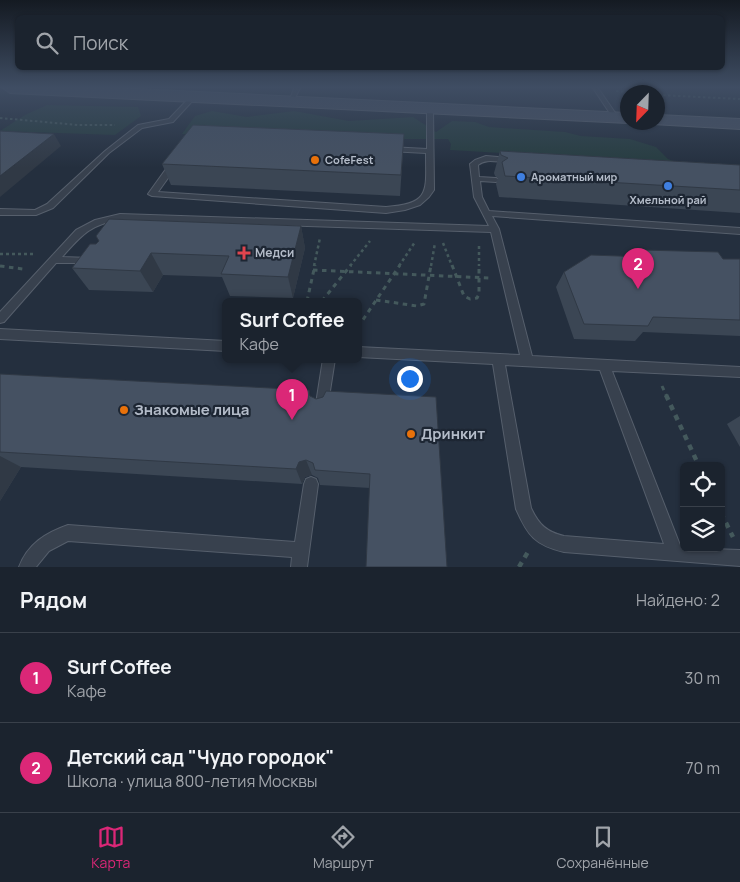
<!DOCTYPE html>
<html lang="ru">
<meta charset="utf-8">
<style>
:root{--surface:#1b232e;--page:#282f3a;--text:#f1f3f6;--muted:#a0a4aa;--line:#39404a;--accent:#db2777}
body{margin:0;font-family:Manrope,sans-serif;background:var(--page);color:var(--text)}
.controls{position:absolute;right:15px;bottom:15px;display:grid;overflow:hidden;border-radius:8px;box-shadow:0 1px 4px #0004}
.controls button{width:45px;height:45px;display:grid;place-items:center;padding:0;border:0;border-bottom:1px solid var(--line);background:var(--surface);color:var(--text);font:25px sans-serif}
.compass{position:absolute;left:620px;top:85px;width:45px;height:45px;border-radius:50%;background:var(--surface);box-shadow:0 1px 4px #0004;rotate:203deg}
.you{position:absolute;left:409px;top:378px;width:18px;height:18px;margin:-12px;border:4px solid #fff;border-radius:50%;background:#1a73e8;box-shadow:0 0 0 8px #1a73e833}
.badge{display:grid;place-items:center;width:32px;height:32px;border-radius:50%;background:var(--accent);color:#fff;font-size:16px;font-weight:700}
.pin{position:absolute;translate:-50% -41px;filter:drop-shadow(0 1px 2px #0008)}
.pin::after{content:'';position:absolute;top:26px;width:18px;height:15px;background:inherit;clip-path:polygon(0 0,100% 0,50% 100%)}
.popup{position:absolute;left:222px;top:298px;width:140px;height:65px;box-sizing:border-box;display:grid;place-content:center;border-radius:8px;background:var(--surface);filter:drop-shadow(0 1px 4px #0005);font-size:16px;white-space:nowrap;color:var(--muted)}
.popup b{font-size:19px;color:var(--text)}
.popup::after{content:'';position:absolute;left:50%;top:100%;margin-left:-10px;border:10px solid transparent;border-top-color:var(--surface)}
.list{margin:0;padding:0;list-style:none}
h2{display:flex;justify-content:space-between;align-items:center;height:65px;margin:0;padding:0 20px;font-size:21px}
h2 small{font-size:16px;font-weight:400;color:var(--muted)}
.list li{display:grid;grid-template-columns:32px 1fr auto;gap:15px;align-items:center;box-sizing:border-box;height:90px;padding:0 20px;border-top:1px solid var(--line)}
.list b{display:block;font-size:19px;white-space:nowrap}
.list p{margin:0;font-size:16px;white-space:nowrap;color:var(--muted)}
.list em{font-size:16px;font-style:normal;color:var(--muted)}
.icon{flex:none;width:28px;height:28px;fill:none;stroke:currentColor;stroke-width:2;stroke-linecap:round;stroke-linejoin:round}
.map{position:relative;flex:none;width:740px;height:567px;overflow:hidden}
.search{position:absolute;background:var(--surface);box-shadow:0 1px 4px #0004;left:15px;right:15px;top:15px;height:55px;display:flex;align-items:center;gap:12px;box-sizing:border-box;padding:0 18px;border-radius:8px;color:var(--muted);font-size:19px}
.sheet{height:245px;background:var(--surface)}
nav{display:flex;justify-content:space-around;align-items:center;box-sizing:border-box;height:70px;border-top:1px solid var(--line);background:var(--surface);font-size:14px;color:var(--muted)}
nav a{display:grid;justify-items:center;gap:2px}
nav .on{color:var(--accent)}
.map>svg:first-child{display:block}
</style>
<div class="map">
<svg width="740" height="567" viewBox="0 0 740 567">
<rect width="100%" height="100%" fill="#242f3e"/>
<g fill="#263c3f">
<polygon points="47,105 138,107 141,116 115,135 0,131 25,115"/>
<polygon points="212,111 247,117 294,111 349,121 413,117 436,132 452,121 475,122 489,127 565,132 581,136 630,139 656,147 668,159 678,163 450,150 451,144 448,139 405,139 393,144 182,134 195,116"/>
</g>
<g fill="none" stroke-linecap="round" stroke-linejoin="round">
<defs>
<g id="service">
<polygon points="294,88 300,88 293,102 289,102"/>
<polygon points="593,88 598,88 618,117 617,118 613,118"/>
<polygon points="191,96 196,97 173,122 142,128 109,153 53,208 36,215 0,215 0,209 35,210 47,204 105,151 138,125 169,119"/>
<path d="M430,106l3,2 1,82 -5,7 -9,8 -15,5 -19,3 -234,-17 -4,-2 23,-32h3l4,2 -20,28 228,15c45,-3 40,-16 40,-54l-37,-2 -3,-2 3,-2 38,2v-41z"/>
<path d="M486,156l24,2 4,2c-10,6 -25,-4 -36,5l1,12 17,1 4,2 -4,2 -16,-1 2,16 7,14 251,17v6l-248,-18 7,13 33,127 208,11v10l-128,-6 68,174h4v3l56,2v16l-176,-14c-29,-7 -36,-16 -48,-43l-23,-145 -135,-7v-10l162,8 -29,-123 -371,-12c-30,4 -39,16 -58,37l28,1 3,1 2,2 -2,2h-37l-52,59 -4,1v-11l76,-82 19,-10 25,-6 369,12 -15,-29 -4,-33 5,-4zM505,365l95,5 64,174 -100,-8c-17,-4 -25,-11 -33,-28z"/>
<polygon points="0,329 226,341 226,351 0,339"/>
<polygon points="323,359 335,359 327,410 326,414 321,416 316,414 315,410"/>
<path d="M311,477l5,2 2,5 -11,83h-16l1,-10 -224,-16 -19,10 -13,16h-17c9,-23 26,-34 49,-42l227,17 9,-58 2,-5z"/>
</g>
<g id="secondary">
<polygon points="3,88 116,88 628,113 628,122 631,122 628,123 10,93"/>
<polygon points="658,115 740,119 740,129 652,124 658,122"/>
</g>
</defs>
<use href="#service" stroke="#565f6c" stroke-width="2"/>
<use href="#secondary" stroke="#565f6c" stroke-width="2"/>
<g stroke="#44595c" stroke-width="2" stroke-dasharray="2.5 2.5" stroke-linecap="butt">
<polyline points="616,91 629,92"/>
<polyline points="658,95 740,99"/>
<polyline points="0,118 78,125 115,125"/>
</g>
<g stroke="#44595c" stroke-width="2.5" stroke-dasharray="3 3" stroke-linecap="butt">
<polyline points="443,243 452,266"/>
<polyline points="479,246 479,266"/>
<polyline points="0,254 34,254"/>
<polyline points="314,266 320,238"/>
<polyline points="350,266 370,241"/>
<polyline points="399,266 415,242"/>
<polyline points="431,266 435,243"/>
</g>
<g stroke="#44595c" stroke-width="3" stroke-dasharray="4.5 4.5" stroke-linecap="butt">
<polyline points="452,265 464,296 470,299 477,298 479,294 479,265"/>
<polyline points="0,266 23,269"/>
<polyline points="313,270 489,278"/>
<polyline points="376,300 417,306 424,304 431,265"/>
<polyline points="307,301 315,265"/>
<polyline points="322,301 351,265"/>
<polyline points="358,327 400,265"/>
<polyline points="662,386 667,397"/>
</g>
<g stroke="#44595c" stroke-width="4.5" stroke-dasharray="5.5 5.5" stroke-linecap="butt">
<polyline points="666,395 699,466"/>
<polyline points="721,513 733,537"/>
<polyline points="519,567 529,550"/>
</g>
<use href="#service" fill="#38414e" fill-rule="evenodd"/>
<use href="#secondary" fill="#465061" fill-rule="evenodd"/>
</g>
<g fill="#3b4654">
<polygon points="404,134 400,196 171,185 162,164"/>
<polygon points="500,151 740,165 740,213 499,197 496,184 498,178 495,176 494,173"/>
<polygon points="301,226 305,248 293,298 230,296 222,277 163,275 153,292 89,290 72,268 99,241"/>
<polygon points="642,250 723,259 740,259 740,336 643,332 635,341 574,339 556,287 564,272 637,257"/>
<polygon points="0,374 310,396 316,399 323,397 436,397 370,488 320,485 318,478 312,475 305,477 302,484 21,467 0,501"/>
<polygon points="740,416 740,447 727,424"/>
</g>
<g fill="#303945">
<polygon points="54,134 61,146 0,197 0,176"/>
<polygon points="301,226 305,248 293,298 288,277"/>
<polygon points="151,253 163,275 153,292 140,271"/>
<polygon points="0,456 21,467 0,501"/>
<polygon points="306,460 312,475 305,477 302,484 296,469 299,462"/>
</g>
<g fill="#455162" stroke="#303945">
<polygon points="193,125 404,134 401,175 162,164"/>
<polygon points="0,131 54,134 0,176"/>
<polygon points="500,151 740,165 740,190 505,176 502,162 508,158 501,155"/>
<polygon points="109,219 301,226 288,277 221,274 229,256 151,253 140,271 72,268 90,244 96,244 99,241 96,236"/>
<polygon points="642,250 718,252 723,259 740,259 740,320 653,317 648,326 584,324 564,272 591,255 646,257"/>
<polygon points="0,374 309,390 310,396 316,399 323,397 326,391 436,397 447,567 366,567 370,474 315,470 313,463 306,460 299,462 296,469 0,452"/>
</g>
<linearGradient id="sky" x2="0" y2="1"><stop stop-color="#141a22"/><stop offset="0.52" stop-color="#3f4d63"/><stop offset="1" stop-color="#3f4d63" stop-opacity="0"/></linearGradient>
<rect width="740" height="168" fill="url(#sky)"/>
<g fill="#e8710a" stroke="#1d2633" stroke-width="2">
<circle cx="315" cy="160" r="5"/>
<circle cx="124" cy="410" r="5"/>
<circle cx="411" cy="434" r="5"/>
</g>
<g fill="#3f7fe0" stroke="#1d2633" stroke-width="2">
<circle cx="521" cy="177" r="5"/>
<circle cx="668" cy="186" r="5"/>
</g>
<path fill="#e0444e" stroke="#1d2633" stroke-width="2" d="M241.5 245.5h5v5h5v5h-5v5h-5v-5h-5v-5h5z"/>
<g text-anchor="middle" stroke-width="4.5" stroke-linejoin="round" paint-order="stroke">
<g font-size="11" font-weight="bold" fill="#b4bcc9" stroke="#1d2633" text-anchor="start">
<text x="325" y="164">CofeFest</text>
<text x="531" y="181">Ароматный мир</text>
<text x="668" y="204" text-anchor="middle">Хмельной рай</text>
</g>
<g font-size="12" font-weight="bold" fill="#b4bcc9" stroke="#1d2633" text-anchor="start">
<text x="255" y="257">Медси</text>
</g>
<g font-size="15" font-weight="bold" fill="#b4bcc9" stroke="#1d2633" text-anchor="start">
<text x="134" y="415">Знакомые лица</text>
<text x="421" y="439">Дринкит</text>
</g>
</g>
</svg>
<div class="controls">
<button><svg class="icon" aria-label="locate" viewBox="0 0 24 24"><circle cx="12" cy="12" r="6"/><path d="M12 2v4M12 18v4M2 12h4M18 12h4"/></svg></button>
<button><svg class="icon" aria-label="layers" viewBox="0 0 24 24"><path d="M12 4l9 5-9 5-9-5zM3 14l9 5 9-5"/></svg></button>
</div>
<svg class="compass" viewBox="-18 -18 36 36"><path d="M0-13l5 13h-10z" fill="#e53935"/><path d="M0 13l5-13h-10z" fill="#a0a4aa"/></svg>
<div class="you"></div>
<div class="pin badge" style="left:292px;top:420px">1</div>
<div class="popup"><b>Surf Coffee</b>Кафе</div>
<div class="pin badge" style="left:638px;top:289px">2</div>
<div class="search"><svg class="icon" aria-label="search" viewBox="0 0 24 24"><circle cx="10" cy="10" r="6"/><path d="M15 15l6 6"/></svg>Поиск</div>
</div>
<section class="sheet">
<h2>Рядом<small>Найдено: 2</small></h2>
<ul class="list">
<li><span class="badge">1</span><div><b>Surf Coffee</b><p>Кафе</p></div><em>30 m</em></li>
<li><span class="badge">2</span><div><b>Детский сад &quot;Чудо городок&quot;</b><p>Школа · улица 800-летия Москвы</p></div><em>70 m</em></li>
</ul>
</section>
<nav>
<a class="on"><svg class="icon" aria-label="map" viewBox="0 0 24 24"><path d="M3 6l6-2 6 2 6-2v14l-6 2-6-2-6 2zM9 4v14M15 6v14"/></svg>Карта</a>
<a><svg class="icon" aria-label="directions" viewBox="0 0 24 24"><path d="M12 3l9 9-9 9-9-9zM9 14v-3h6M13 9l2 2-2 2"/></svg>Маршрут</a>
<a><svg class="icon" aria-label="saved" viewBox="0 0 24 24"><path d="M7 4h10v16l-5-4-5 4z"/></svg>Сохранённые</a>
</nav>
